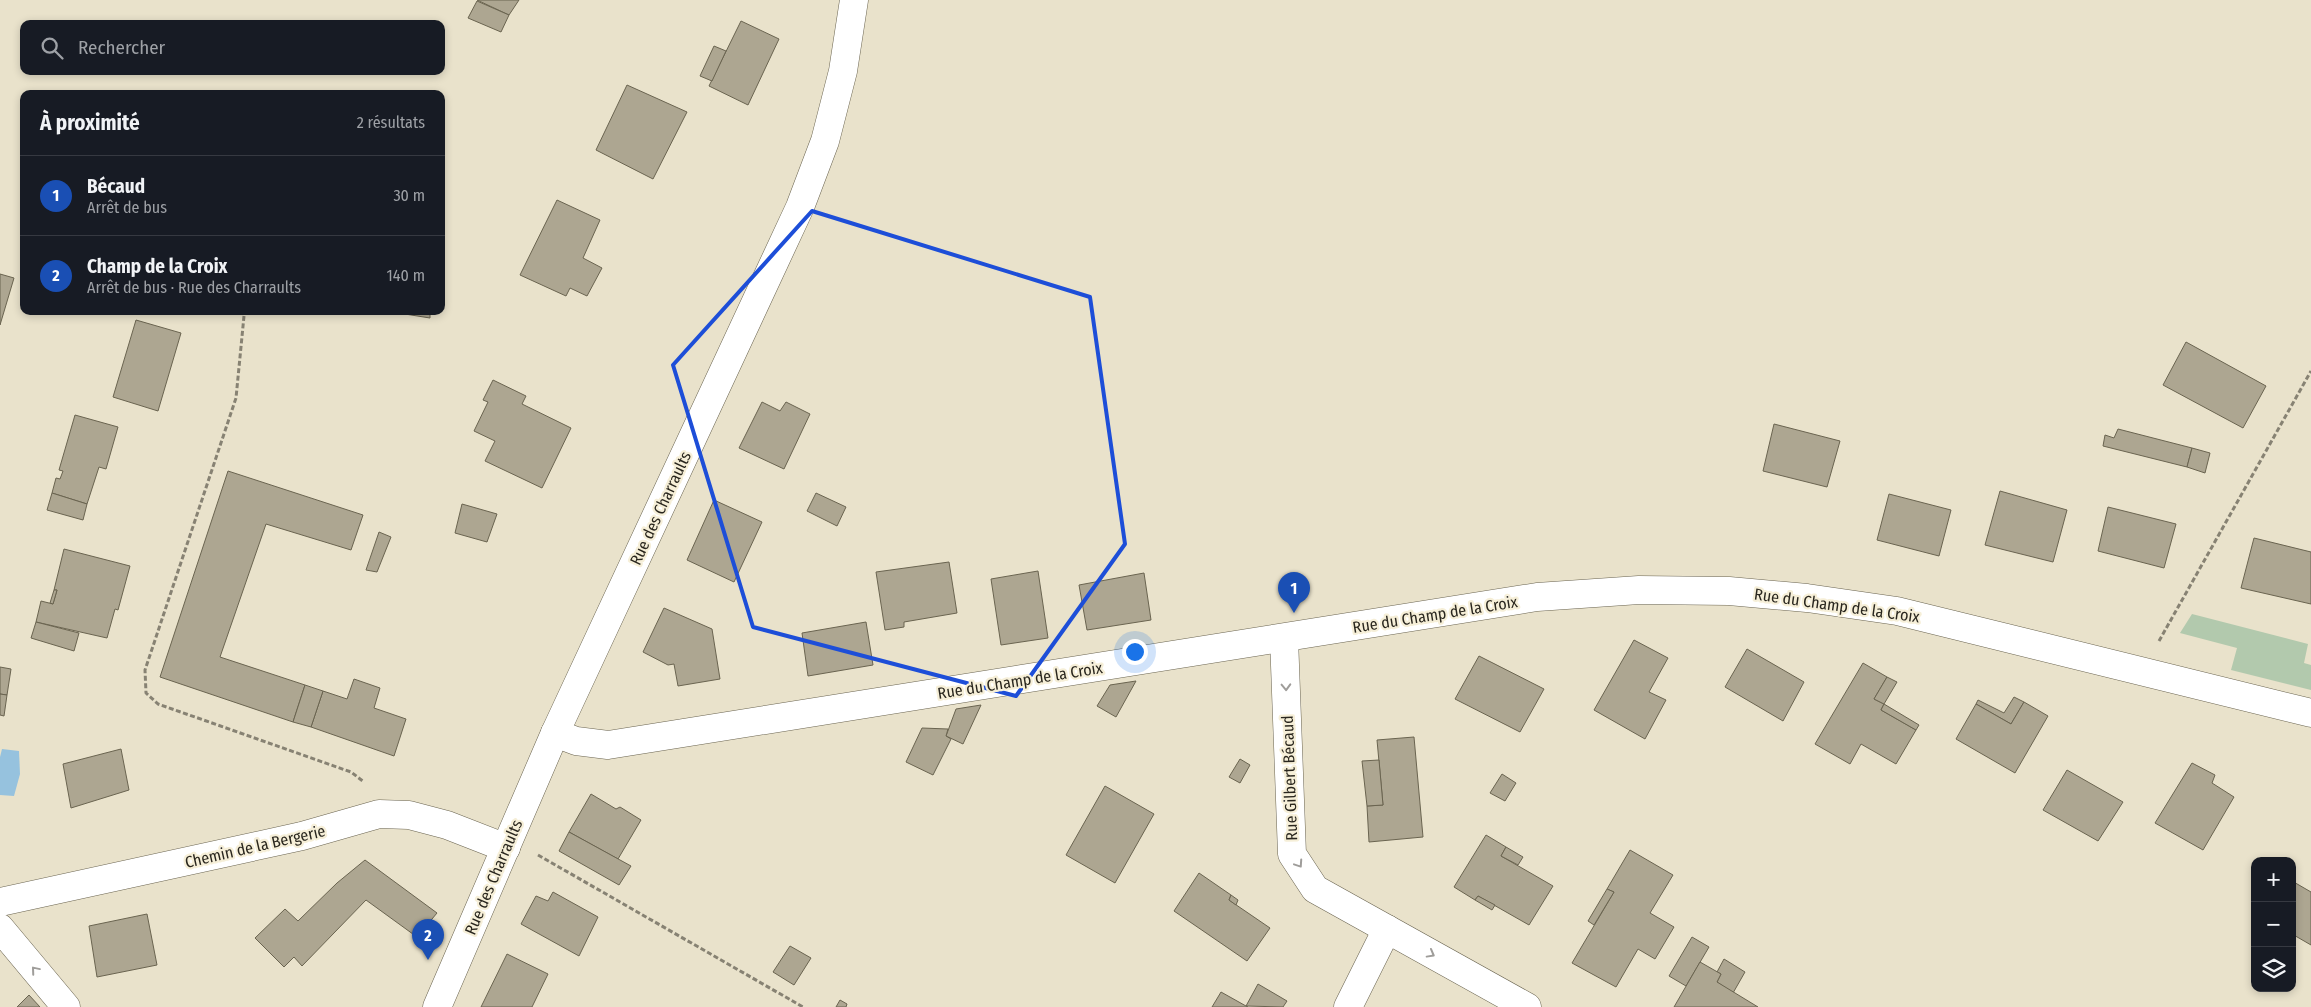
<!DOCTYPE html>
<html lang="fr">
<meta charset="utf-8">
<style>
:root{--surface:#171b24;--page:#20242c;--text:#f1f3f6;--muted:#9ea1a6;--line:#363941;--accent:#1273a0}
body{margin:0;font-family:"Fira Sans Condensed",sans-serif;background:var(--page);color:var(--text)}
.controls{position:absolute;right:15px;bottom:15px;display:grid;overflow:hidden;border-radius:10px;box-shadow:0 2px 8px #0003}
.controls button{width:45px;height:45px;display:grid;place-items:center;padding:0;border:0;border-bottom:1px solid var(--line);background:var(--surface);color:var(--text);font:25px sans-serif}
.you{position:absolute;left:1134px;top:651px;width:18px;height:18px;margin:-12px;border:4px solid #fff;border-radius:50%;background:#1a73e8;box-shadow:0 0 0 8px #1a73e833}
.badge{display:grid;place-items:center;width:32px;height:32px;border-radius:50%;background:var(--accent);color:#fff;font-size:16px;font-weight:700}
.pin{position:absolute;translate:-50% -41px;filter:drop-shadow(0 1px 2px #0008)}
.pin::after{content:'';position:absolute;top:26px;width:18px;height:15px;background:inherit;clip-path:polygon(0 0,100% 0,50% 100%)}
.list{margin:0;padding:0;list-style:none}
h2{display:flex;justify-content:space-between;align-items:center;height:65px;margin:0;padding:0 20px;font-size:21px}
h2 small{font-size:16px;font-weight:400;color:var(--muted)}
.list li{display:grid;grid-template-columns:32px 1fr auto;gap:15px;align-items:center;box-sizing:border-box;height:80px;padding:0 20px;border-top:1px solid var(--line)}
.list b{display:block;font-size:19px;white-space:nowrap}
.list p{margin:0;font-size:16px;white-space:nowrap;color:var(--muted)}
.list em{font-size:16px;font-style:normal;color:var(--muted)}
.icon{flex:none;width:28px;height:28px;fill:none;stroke:currentColor;stroke-width:2;stroke-linecap:round;stroke-linejoin:round}
.map{position:relative;flex:none;width:2311px;height:1007px;overflow:hidden}
.search{position:absolute;background:var(--surface);box-shadow:0 2px 8px #0003;left:20px;top:20px;width:425px;height:55px;display:flex;align-items:center;gap:12px;box-sizing:border-box;padding:0 18px;border-radius:10px;color:var(--muted);font-size:19px}
.panel{position:absolute;background:var(--surface);box-shadow:0 2px 8px #0003;left:20px;top:90px;width:425px;height:225px;border-radius:10px}
.map>svg:first-child{display:block}
</style>
<div class="map">
<svg width="2311" height="1007" viewBox="0 0 2311 1007">
<rect width="100%" height="100%" fill="#e9e2cb"/>
<polygon fill="#b2c9ad" points="2192,614 2308,644 2304,663 2311,665 2311,690 2231,670 2237,648 2180,633"/>
<polygon fill="#96c2de" points="2,749 19,751 20,774 14,796 0,795 0,757"/>
<g fill="#ada691" stroke="#6a6450">
<polygon points="477,0 519,0 509,15"/>
<polygon points="477,1 509,15 501,32 468,18"/>
<polygon points="741,21 779,39 748,105 709,86"/>
<polygon points="714,46 726,51 712,81 700,76"/>
<polygon points="627,85 687,112 653,179 596,150"/>
<polygon points="557,200 600,220 583,258 602,268 587,296 570,288 566,296 520,275"/>
<polygon points="0,274 14,278 0,325"/>
<polygon points="386,311 430,311 430,318"/>
<polygon points="136,320 181,333 158,411 113,397"/>
<polygon points="2186,342 2266,386 2243,428 2163,385"/>
<polygon points="493,380 526,396 522,404 571,428 542,488 485,461 495,441 474,431 488,402 483,400"/>
<polygon points="762,402 780,411 786,402 810,414 784,469 739,448"/>
<polygon points="75,415 118,427 106,469 99,467 87,504 52,493 56,478 60,479 63,471 59,470"/>
<polygon points="1774,424 1840,441 1827,487 1763,471"/>
<polygon points="2118,429 2192,448 2187,467 2103,446 2105,435 2114,438"/>
<polygon points="2192,448 2210,453 2205,473 2187,467"/>
<polygon points="228,471 363,515 351,550 266,524 220,657 305,685 293,722 160,677"/>
<polygon points="2000,491 2067,510 2053,562 1985,545"/>
<polygon points="52,493 87,504 83,520 47,510"/>
<polygon points="816,493 846,507 837,526 807,511"/>
<polygon points="1889,494 1951,510 1939,556 1877,540"/>
<polygon points="714,500 762,522 734,582 687,560"/>
<polygon points="462,504 497,514 487,542 455,533"/>
<polygon points="2108,507 2176,524 2164,568 2098,551"/>
<polygon points="379,532 391,537 377,572 366,570"/>
<polygon points="2254,538 2311,552 2311,604 2241,588"/>
<polygon points="64,549 130,566 118,610 115,609 107,638 36,622 41,601 53,604 57,590 54,590"/>
<polygon points="949,562 957,613 904,622 904,627 885,630 876,572"/>
<polygon points="1038,571 1048,638 1001,645 991,579"/>
<polygon points="1144,573 1151,620 1087,630 1079,585"/>
<polygon points="54,590 57,590 53,604 50,603"/>
<polygon points="664,608 712,629 720,679 678,686 674,664 668,665 643,652"/>
<polygon points="36,622 79,633 74,651 31,638"/>
<polygon points="866,622 873,665 808,676 802,633"/>
<polygon points="1634,640 1668,658 1649,692 1666,700 1645,739 1594,710"/>
<polygon points="1747,649 1804,682 1783,721 1725,687"/>
<polygon points="1479,656 1544,689 1520,732 1455,699"/>
<polygon points="1863,663 1887,677 1874,699 1884,704 1881,710 1916,730 1896,764 1861,744 1850,764 1815,744"/>
<polygon points="0,667 11,669 7,695 0,694"/>
<polygon points="1887,677 1897,682 1884,704 1874,699"/>
<polygon points="354,679 380,688 374,708 406,719 394,756 311,727 323,691 347,699"/>
<polygon points="1136,681 1116,717 1097,706 1110,685"/>
<polygon points="305,685 323,691 311,727 293,722"/>
<polygon points="0,694 7,695 4,716 0,715"/>
<polygon points="2014,697 2024,702 2011,724 1976,704 1978,700 2004,713"/>
<polygon points="2024,702 2048,716 2015,773 1956,739 1976,704 2011,724"/>
<polygon points="1884,704 1919,725 1916,730 1881,710"/>
<polygon points="981,705 963,744 946,736 956,709"/>
<polygon points="922,728 948,729 946,736 951,739 933,775 906,762"/>
<polygon points="1414,737 1423,837 1369,842 1367,806 1383,805 1377,740"/>
<polygon points="121,749 129,790 71,808 63,764"/>
<polygon points="1240,759 1250,765 1240,783 1229,777"/>
<polygon points="1379,760 1383,805 1367,806 1362,761"/>
<polygon points="2192,763 2215,775 2212,783 2234,797 2203,850 2155,823"/>
<polygon points="2067,770 2123,802 2098,841 2043,810"/>
<polygon points="1502,774 1516,783 1505,801 1490,793"/>
<polygon points="1105,786 1154,814 1115,883 1066,855"/>
<polygon points="591,794 616,809 620,807 641,820 618,859 569,832"/>
<polygon points="569,832 631,866 619,885 559,851"/>
<polygon points="1486,835 1506,847 1501,856 1553,886 1529,925 1478,896 1475,900 1454,887"/>
<polygon points="1506,847 1523,857 1518,865 1501,856"/>
<polygon points="1630,850 1673,875 1650,913 1674,927 1655,959 1638,949 1616,987 1572,963 1614,892 1607,889"/>
<polygon points="365,860 437,913 417,937 366,900 302,966 294,957 284,967 255,938 285,909 298,921 337,883"/>
<polygon points="1199,873 1231,895 1229,900 1270,928 1247,961 1174,911"/>
<polygon points="2292,881 2311,892 2311,945 2292,934"/>
<polygon points="1607,889 1614,892 1594,925 1588,921"/>
<polygon points="553,892 598,917 579,956 521,924 536,896 548,901"/>
<polygon points="1231,895 1238,900 1236,905 1229,900"/>
<polygon points="1478,896 1495,905 1492,910 1475,900"/>
<polygon points="147,914 157,965 97,977 89,926"/>
<polygon points="1692,937 1709,947 1686,986 1669,976"/>
<polygon points="790,946 811,958 794,985 773,972"/>
<polygon points="507,954 548,974 532,1007 481,1007"/>
<polygon points="1724,959 1745,972 1733,993 1717,982 1721,974 1717,972"/>
<polygon points="1700,962 1721,974 1717,982 1758,1007 1674,1007"/>
<polygon points="1258,984 1287,1001 1283,1007 1246,1006"/>
<polygon points="1221,992 1246,1006 1248,1007 1212,1007"/>
<polygon points="29,995 40,1007 17,1007"/>
<polygon points="840,1000 847,1004 846,1007 836,1007"/>
</g>
<g fill="none" stroke-linecap="round" stroke-linejoin="round">
<defs>
<g id="minor">
<polyline points="1284,638 1292,854 1315,889 1527,1007"/>
<polyline points="555,733 576,741 608,745 1537,597 1639,590 1729,591 1807,598 1897,611 2311,713"/>
<polyline points="0,902 302,836 379,814 409,815 447,825 506,848"/>
<polyline points="0,928 66,1007"/>
<polyline points="1348,1007 1387,929"/>
</g>
<polyline id="tertiary" points="437,1007 555,733 800,207 825,141 843,71 854,0"/>
</defs>
<use href="#minor" stroke="#6a6450" stroke-width="29"/>
<use href="#tertiary" stroke="#6a6450" stroke-width="29"/>
<g stroke="#878273" stroke-width="3" stroke-dasharray="5 2.5" stroke-linecap="butt">
<polyline points="244,316 236,398 145,670 146,693 158,704 351,772 364,782"/>
<polyline points="2159,641 2311,371"/>
<polyline points="538,855 803,1007"/>
</g>
<use href="#minor" stroke="#fff" stroke-width="28"/>
<use href="#tertiary" stroke="#fff" stroke-width="28"/>
</g>
<defs><path id="oneway-chevron" d="M-2-3.5L2.5 0L-2 3.5" fill="none" stroke-width="1.6" stroke-linecap="round" stroke-linejoin="round" transform="scale(1.25)"/></defs>
<g stroke="#9f9d9a">
<use href="#oneway-chevron" transform="translate(1286 687) rotate(88)"/>
<use href="#oneway-chevron" transform="translate(1299 864) rotate(56)"/>
<use href="#oneway-chevron" transform="translate(1431 954) rotate(29)"/>
<use href="#oneway-chevron" transform="translate(35 970) rotate(-130)"/>
</g>
<path fill="none" stroke="#1d4ed8" stroke-width="4" stroke-linejoin="round" d="M812,211l278,86 35,247 -109,152 -263,-69 -80,-262z"/>
<g text-anchor="middle" stroke-width="4.5" stroke-linejoin="round" paint-order="stroke">
<g font-size="16" fill="#29261e" stroke="#f6efd8">
<text transform="translate(660 508) rotate(-65)" y="6">Rue des Charraults</text>
<text transform="translate(1837 605) rotate(8)" y="6">Rue du Champ de la Croix</text>
<text transform="translate(1435 614) rotate(-9)" y="6">Rue du Champ de la Croix</text>
<text transform="translate(1020 680) rotate(-9)" y="6">Rue du Champ de la Croix</text>
<text transform="translate(1289 778) rotate(-92)" y="6">Rue Gilbert Bécaud</text>
<text transform="translate(255 846) rotate(-13)" y="6">Chemin de la Bergerie</text>
<text transform="translate(493 877) rotate(-67)" y="6">Rue des Charraults</text>
</g>
</g>
</svg>
<div class="controls">
<button>+</button>
<button>−</button>
<button><svg class="icon" aria-label="layers" viewBox="0 0 24 24"><path d="M12 4l9 5-9 5-9-5zM3 14l9 5 9-5"/></svg></button>
</div>
<div class="you"></div>
<div class="pin badge" style="left:1294px;top:613px;background:#1a4fb4">1</div>
<div class="pin badge" style="left:428px;top:960px;background:#1a4fb4">2</div>
<div class="search"><svg class="icon" aria-label="search" viewBox="0 0 24 24"><circle cx="10" cy="10" r="6"/><path d="M15 15l6 6"/></svg>Rechercher</div>
<section class="panel">
<h2>À proximité<small>2 résultats</small></h2>
<ul class="list">
<li><span class="badge" style="background:#1a4fb4">1</span><div><b>Bécaud</b><p>Arrêt de bus</p></div><em>30 m</em></li>
<li><span class="badge" style="background:#1a4fb4">2</span><div><b>Champ de la Croix</b><p>Arrêt de bus · Rue des Charraults</p></div><em>140 m</em></li>
</ul>
</section>
</div>
